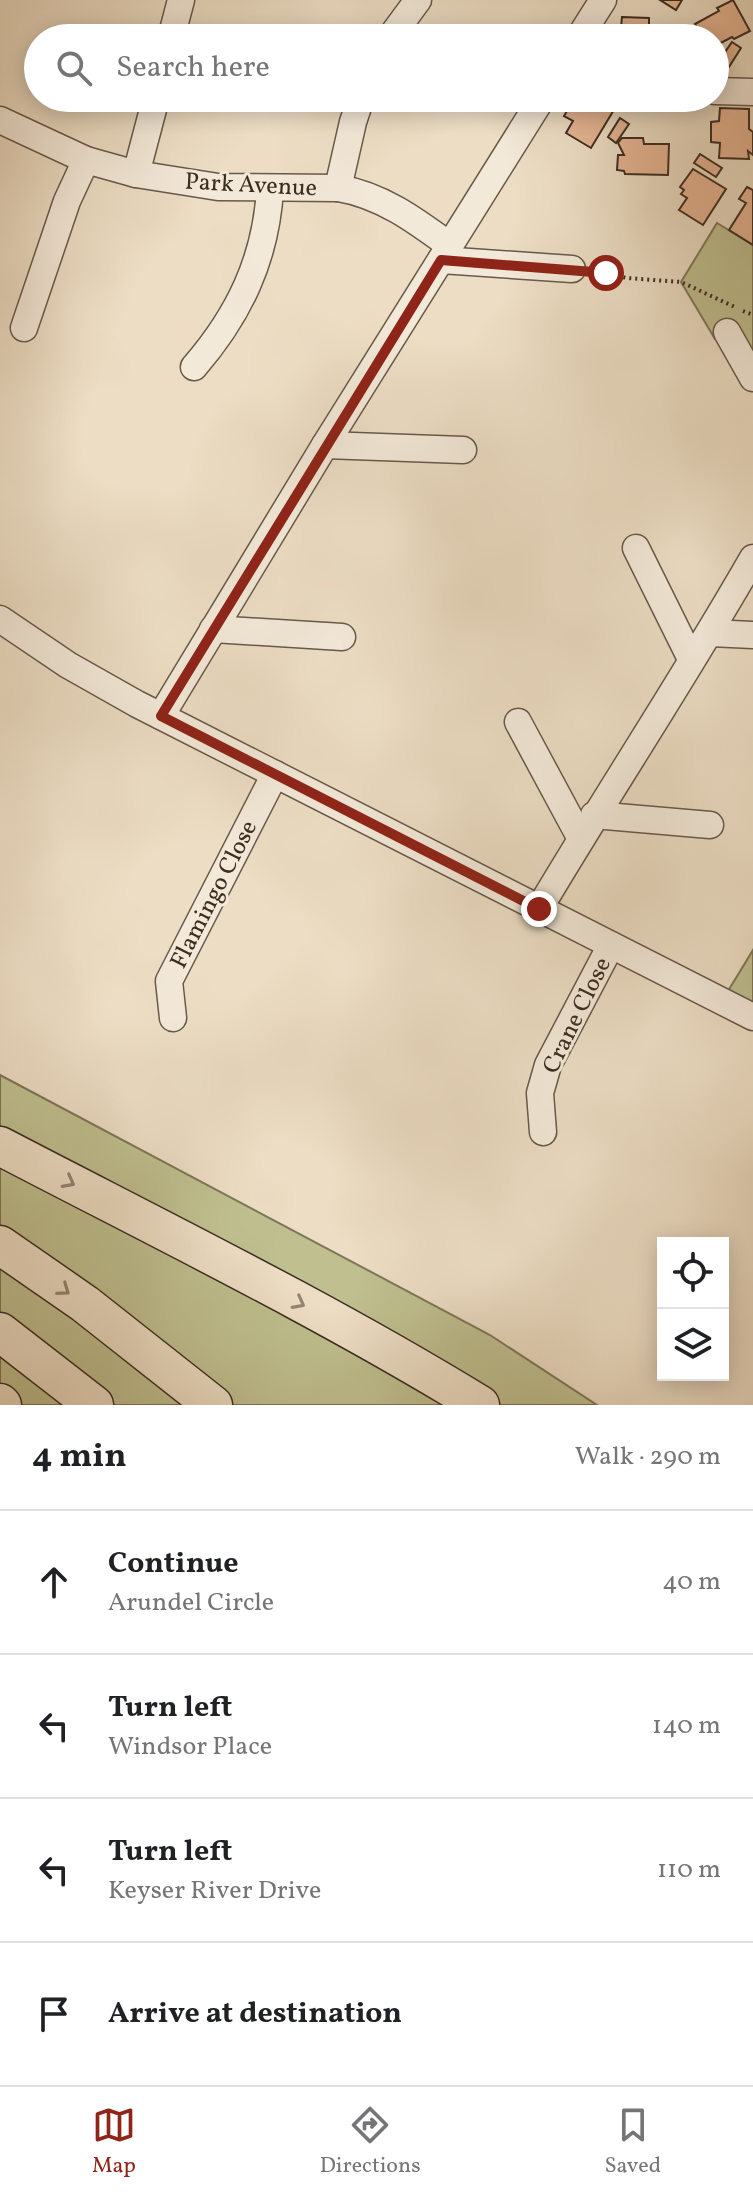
<!DOCTYPE html>
<meta charset="utf-8">
<style>
:root{--surface:#fff;--page:#f2f2f2;--text:#202124;--muted:#757577;--line:#e0e0e0;--accent:#8f2418}
body{margin:0;font-family:Vollkorn,serif;background:var(--page);color:var(--text)}
.controls{position:absolute;right:24px;bottom:24px;display:grid;overflow:hidden;border-radius:0px;box-shadow:0 4px 20px #0003}
.controls button{width:72px;height:72px;display:grid;place-items:center;padding:0;border:0;border-bottom:2px solid var(--line);background:var(--surface);color:var(--text);font:40px sans-serif}
.stop{position:absolute;width:24px;height:24px;margin:-18px;border:6px solid #8f2418;border-radius:50%;background:#fff}
.stop.end{background:#8f2418;border-color:#fff;box-shadow:0 2px 8px #0008}
.list{margin:0;padding:0;list-style:none}
h2{display:flex;justify-content:space-between;align-items:center;height:104px;margin:0;padding:0 32px;font-size:34px}
h2 small{font-size:26px;font-weight:400;color:var(--muted)}
.list li{display:grid;grid-template-columns:52px 1fr auto;gap:24px;align-items:center;box-sizing:border-box;height:144px;padding:0 32px;border-top:2px solid var(--line)}
.list b{display:block;font-size:30px;white-space:nowrap}
.list p{margin:0;font-size:26px;white-space:nowrap;color:var(--muted)}
.list em{font-size:26px;font-style:normal;color:var(--muted)}
.icon{flex:none;width:44px;height:44px;fill:none;stroke:currentColor;stroke-width:2;stroke-linecap:round;stroke-linejoin:round}
.map{position:relative;flex:none;width:753px;height:1405px;overflow:hidden}
.search{position:absolute;background:var(--surface);box-shadow:0 4px 20px #0003;left:24px;right:24px;top:24px;height:88px;display:flex;align-items:center;gap:20px;box-sizing:border-box;padding:0 28px;border-radius:44px;color:var(--muted);font-size:30px}
.sheet{height:680px;background:var(--surface)}
nav{display:flex;justify-content:space-around;align-items:center;box-sizing:border-box;height:112px;border-top:2px solid var(--line);background:var(--surface);font-size:22px;color:var(--muted)}
nav a{display:grid;justify-items:center;gap:4px}
nav .on{color:var(--accent)}
.map>svg:first-child{display:block}
</style>
<div class="map">
<svg width="753" height="1405" viewBox="0 0 753 1405">
<rect width="100%" height="100%" fill="#ecddc4"/>
<filter id="stains"><feTurbulence type="fractalNoise" baseFrequency=".0025" numOctaves="4"/><feColorMatrix values="0 0 0 0 .2 0 0 0 0 .09 0 0 0 0 .02 0 0 0 .5 -.17"/></filter>
<radialGradient id="worn" r=".72"><stop offset=".6" stop-color="#630" stop-opacity="0"/><stop offset="1" stop-color="#630" stop-opacity=".3"/></radialGradient>
<g fill="#bfbf8f" stroke="#7e7658" stroke-width="2">
<polygon points="717,223 753,245 753,378 728,333 715,339 681,282"/>
<polygon points="753,950 753,1004 728,991"/>
<polygon points="0,1075 490,1335 597,1405 0,1405"/>
</g>
<g fill="#e5b593" stroke="#3c2d21" stroke-width="2">
<polygon points="660,0 682,0 676,10"/>
<polygon points="733,0 750,31 734,39 732,37 715,46 715,38 702,38 695,24 719,11 717,8"/>
<polygon points="622,17 649,18 649,38 620,38"/>
<polygon points="732,42 741,48 729,67 719,61"/>
<polygon points="580,98 599,98 615,108 591,148 566,133 573,121 564,116 574,99 579,101"/>
<polygon points="720,108 749,109 749,129 753,132 753,155 748,151 749,159 719,158 720,143 711,142 711,122 719,121"/>
<polygon points="620,118 629,124 616,143 608,137"/>
<polygon points="622,138 643,138 644,144 669,144 668,175 625,174 624,171 617,170 618,155 624,155 618,143"/>
<polygon points="700,154 722,168 716,177 694,163"/>
<polygon points="693,169 726,189 703,225 679,210 687,198 681,194 684,190 680,187"/>
<polygon points="747,187 753,190 753,245 729,230 746,203 739,199"/>
</g>
<g fill="none" stroke-linecap="round" stroke-linejoin="round">
<defs>
<g id="minor">
<polyline points="171,38 181,0"/>
<polyline points="390,38 418,0"/>
<polyline points="579,38 603,0"/>
<polyline points="715,91 753,92"/>
<path d="M0,120l86,40 50,14 82,13 120,1c43,7 77,32 111,57"/>
<polyline points="136,174 156,98"/>
<polyline points="338,188 353,122 361,98"/>
<polyline points="441,260 572,269"/>
<polyline points="24,328 67,201 86,160"/>
<polyline points="727,332 753,378"/>
<path d="M194,367c45,-52 72,-108 76,-178"/>
<polyline points="325,445 463,450"/>
<polyline points="636,548 691,659"/>
<polyline points="0,619 68,665 137,704 753,1017"/>
<polyline points="213,629 342,637"/>
<polyline points="710,633 753,635"/>
<polyline points="161,716 325,445 542,98"/>
<polyline points="518,722 581,839"/>
<polyline points="594,815 710,825"/>
<path d="M539,909c70,-118 146,-232 214,-351"/>
<polyline points="173,1018 169,981 275,774"/>
<polyline points="543,1132 540,1093 548,1065 611,945"/>
</g>
<g id="highway">
<path d="M0,1146c161,84 325,164 480,259"/>
<polyline points="0,1245 85,1304 213,1405"/>
<polyline points="0,1332 94,1405"/>
<polyline points="0,1403 2,1405"/>
</g>
</defs>
<use href="#minor" stroke="#68594a" stroke-width="29"/>
<use href="#highway" stroke="#3c2d21" stroke-width="41"/>
<g stroke="#3c2d21" stroke-width="4" stroke-dasharray="2 4" stroke-linecap="butt">
<polyline points="594,271 627,278 681,282 735,307"/>
<polyline points="743,311 753,315"/>
</g>
<use href="#minor" stroke="#f3e9d9" stroke-width="26"/>
<use href="#highway" stroke="#ecddc4" stroke-width="38"/>
</g>
<defs><path id="oneway-chevron" d="M-2-3.5L2.5 0L-2 3.5" fill="none" stroke-width="1.6" stroke-linecap="round" stroke-linejoin="round" transform="scale(2)"/></defs>
<g stroke="#948572">
<use href="#oneway-chevron" transform="translate(69 1182) rotate(28)"/>
<use href="#oneway-chevron" transform="translate(64 1290) rotate(35)"/>
<use href="#oneway-chevron" transform="translate(299 1303) rotate(28)"/>
</g>
<g fill="none" stroke-linecap="round" stroke-linejoin="round">
<polyline stroke="#8f2418" stroke-width="10" points="539,909 161,716 441,260 606,273"/>
</g>
<g text-anchor="middle" stroke-width="6" stroke-linejoin="round" paint-order="stroke">
<g font-size="24" fill="#3c2d21" stroke="#f3e9d9">
<text transform="translate(251 184) rotate(3)" y="8">Park Avenue</text>
<text transform="translate(213 894) rotate(-63)" y="8">Flamingo Close</text>
<text transform="translate(576 1015) rotate(-64)" y="8">Crane Close</text>
</g>
</g>
<rect width="100%" height="100%" filter="url(#stains)"/>
<rect width="100%" height="100%" fill="url(#worn)"/>
</svg>
<div class="controls">
<button><svg class="icon" aria-label="locate" viewBox="0 0 24 24"><circle cx="12" cy="12" r="6"/><path d="M12 2v4M12 18v4M2 12h4M18 12h4"/></svg></button>
<button><svg class="icon" aria-label="layers" viewBox="0 0 24 24"><path d="M12 4l9 5-9 5-9-5zM3 14l9 5 9-5"/></svg></button>
</div>
<div class="stop" style="left:606px;top:273px"></div>
<div class="stop end" style="left:539px;top:909px"></div>
<div class="search"><svg class="icon" aria-label="search" viewBox="0 0 24 24"><circle cx="10" cy="10" r="6"/><path d="M15 15l6 6"/></svg>Search here</div>
</div>
<section class="sheet">
<h2>4 min<small>Walk · 290 m</small></h2>
<ul class="list">
<li><svg class="icon" aria-label="ahead" viewBox="0 0 24 24"><path d="M12 20V5M6 11l6-6 6 6"/></svg><div><b>Continue</b><p>Arundel Circle</p></div><em>40 m</em></li>
<li><svg class="icon" aria-label="left" viewBox="0 0 24 24"><path d="M17 20v-9H6M10 6l-5 5 5 5"/></svg><div><b>Turn left</b><p>Windsor Place</p></div><em>140 m</em></li>
<li><svg class="icon" aria-label="left" viewBox="0 0 24 24"><path d="M17 20v-9H6M10 6l-5 5 5 5"/></svg><div><b>Turn left</b><p>Keyser River Drive</p></div><em>110 m</em></li>
<li><svg class="icon" aria-label="arrive" viewBox="0 0 24 24"><path d="M6 21V4h12l-3 4 3 4H6"/></svg><div><b>Arrive at destination</b></div></li>
</ul>
</section>
<nav>
<a class="on"><svg class="icon" aria-label="map" viewBox="0 0 24 24"><path d="M3 6l6-2 6 2 6-2v14l-6 2-6-2-6 2zM9 4v14M15 6v14"/></svg>Map</a>
<a><svg class="icon" aria-label="directions" viewBox="0 0 24 24"><path d="M12 3l9 9-9 9-9-9zM9 14v-3h6M13 9l2 2-2 2"/></svg>Directions</a>
<a><svg class="icon" aria-label="saved" viewBox="0 0 24 24"><path d="M7 4h10v16l-5-4-5 4z"/></svg>Saved</a>
</nav>
